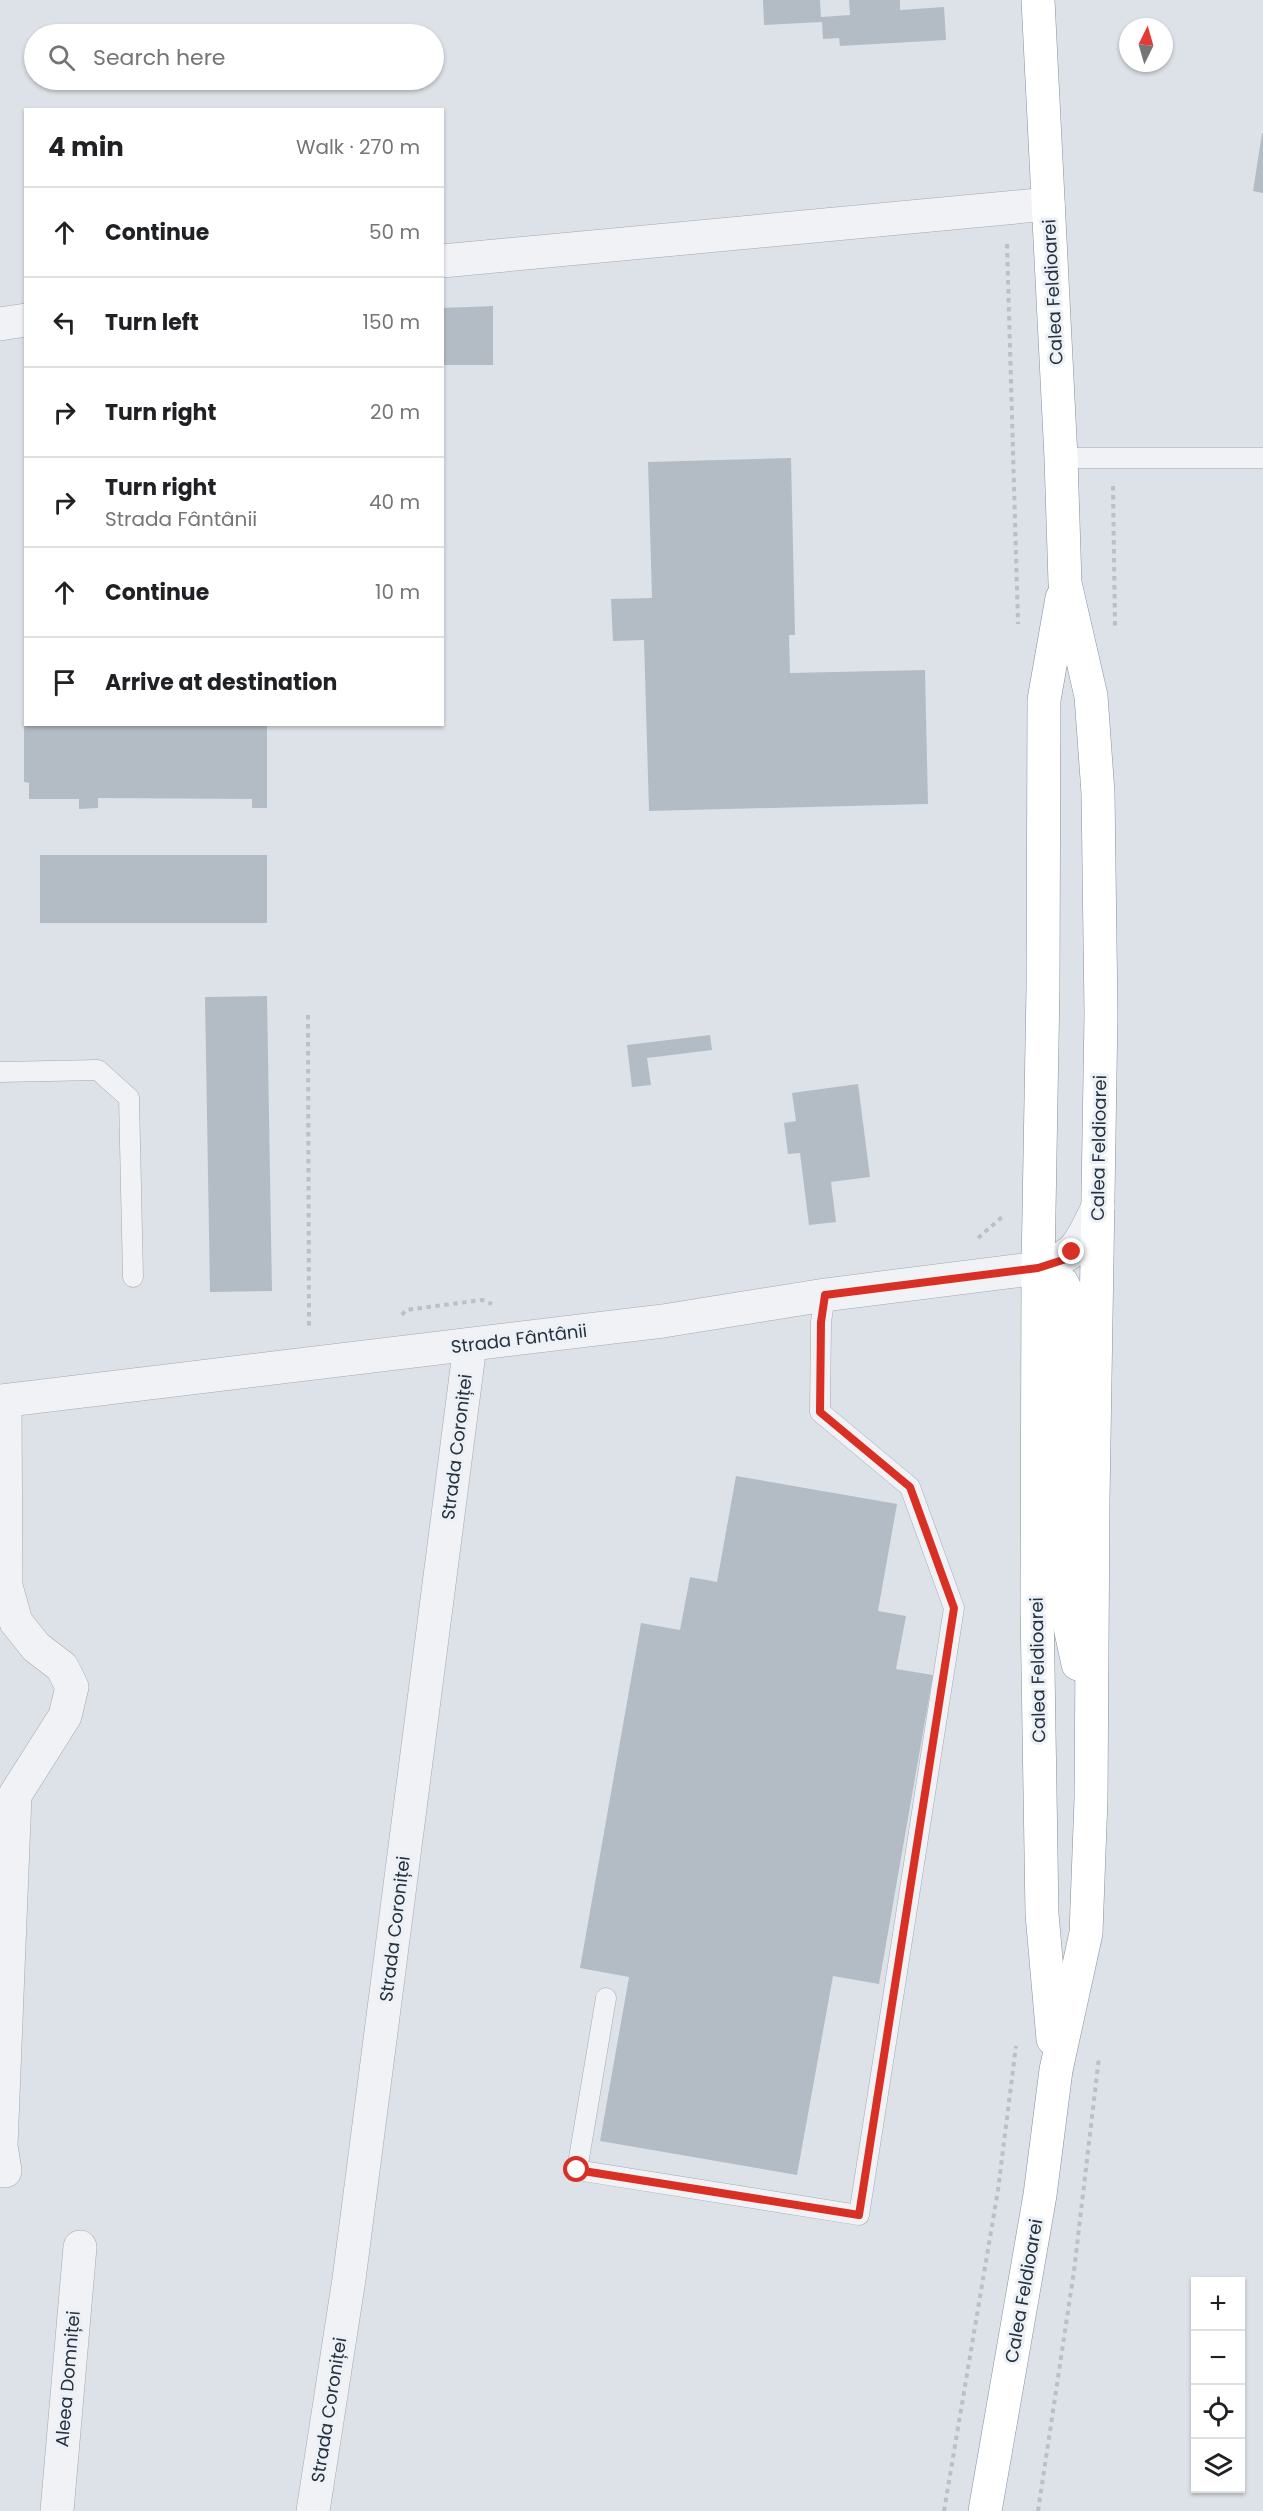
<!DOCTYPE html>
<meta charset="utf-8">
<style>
:root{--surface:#fff;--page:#f2f2f2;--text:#202124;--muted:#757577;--line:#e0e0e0}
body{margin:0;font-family:Poppins,sans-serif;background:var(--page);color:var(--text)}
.controls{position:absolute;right:18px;bottom:18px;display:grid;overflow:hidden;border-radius:0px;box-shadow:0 2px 4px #0004}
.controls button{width:54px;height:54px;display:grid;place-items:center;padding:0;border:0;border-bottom:2px solid var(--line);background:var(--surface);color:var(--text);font:30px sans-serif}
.compass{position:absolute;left:1119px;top:18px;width:54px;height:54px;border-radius:50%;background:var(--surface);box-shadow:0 2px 4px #0004;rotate:5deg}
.stop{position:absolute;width:18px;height:18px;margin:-14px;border:4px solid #d93025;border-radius:50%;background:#fff}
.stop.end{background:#d93025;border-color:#fff;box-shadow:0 2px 6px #0008}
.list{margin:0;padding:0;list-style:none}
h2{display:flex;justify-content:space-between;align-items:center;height:78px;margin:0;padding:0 24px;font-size:26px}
h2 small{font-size:20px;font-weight:400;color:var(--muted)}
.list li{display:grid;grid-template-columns:39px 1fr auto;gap:18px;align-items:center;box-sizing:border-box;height:90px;padding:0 24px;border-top:2px solid var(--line)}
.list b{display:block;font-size:22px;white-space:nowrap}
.list p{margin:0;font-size:20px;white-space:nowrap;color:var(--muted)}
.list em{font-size:20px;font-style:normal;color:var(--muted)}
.icon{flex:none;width:33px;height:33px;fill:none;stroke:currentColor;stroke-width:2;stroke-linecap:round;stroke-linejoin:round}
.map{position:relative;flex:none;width:1263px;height:2511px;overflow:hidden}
.search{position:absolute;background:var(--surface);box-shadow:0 2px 4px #0004;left:24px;top:24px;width:420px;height:66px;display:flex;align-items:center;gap:15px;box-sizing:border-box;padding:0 21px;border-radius:33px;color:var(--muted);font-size:22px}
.panel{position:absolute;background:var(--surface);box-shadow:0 2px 4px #0004;left:24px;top:108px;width:420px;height:618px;border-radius:0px}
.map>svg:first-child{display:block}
</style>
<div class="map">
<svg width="1263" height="2511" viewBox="0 0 1263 2511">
<rect width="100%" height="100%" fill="#dde2e8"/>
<g fill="#b3bcc5">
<polygon points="763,0 820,0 821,17 850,15 849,0 900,0 900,10 944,7 946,40 840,46 839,38 823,39 822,22 764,25"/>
<polygon points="1262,133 1263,134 1263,193 1253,191"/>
<polygon points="493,306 493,365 442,365 442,308"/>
<polygon points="791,458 795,635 789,635 790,673 925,670 928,804 649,811 644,640 613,641 611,599 652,598 648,462"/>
<polygon points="24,724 267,724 267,808 252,808 252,799 98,798 98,808 79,809 79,799 29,799 29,783 24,782"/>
<rect x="40" y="855" width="227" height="68"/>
<polygon points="267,996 272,1291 210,1292 205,997"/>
<polygon points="710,1035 712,1050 647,1058 651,1085 632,1087 627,1045"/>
<polygon points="858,1084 870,1177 831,1182 836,1222 809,1225 800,1153 788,1154 784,1123 796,1121 792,1093"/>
<polygon points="736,1476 897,1504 878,1611 906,1616 896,1669 933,1675 879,1984 833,1976 797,2175 600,2141 629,1977 580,1968 641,1623 680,1630 690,1577 717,1582"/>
</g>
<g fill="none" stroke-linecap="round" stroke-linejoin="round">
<defs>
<g id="service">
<polyline points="1061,458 1263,458"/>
<polyline points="0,1072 98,1070 129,1098 133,1277"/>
<polyline points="606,1998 577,2170 859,2215 954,1608 910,1487 820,1412 821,1322 825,1295"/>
</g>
<g id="minor">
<polyline points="442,261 1048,204"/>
<polyline points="0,324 26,320"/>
<polyline points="5,1401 6,1586 16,1622 36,1647 62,1667 72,1687 65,1716 15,1795 1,2146 5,2171"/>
<polyline points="57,2511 80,2247"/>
<polyline points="313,2511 349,2279 470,1345"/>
</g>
<path id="tertiary" d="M0,1401l663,-80 162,-26 213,-27c42,-14 41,-24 60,-61"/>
<g id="trunk">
<polyline points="1038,1268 1062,1283 1065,1289 1064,1599 1078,1664"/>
<polyline points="1053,2039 1042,1914 1037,1607 1038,1268 1043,987 1044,700 1062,598"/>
<polyline points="985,2511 1040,2195 1056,2070 1086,1933 1091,1799 1093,1501 1101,1014 1098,793 1091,696 1065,583 1061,458 1038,0"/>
</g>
</defs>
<use href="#service" stroke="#a2a9b2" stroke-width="21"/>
<use href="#minor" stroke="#a2a9b2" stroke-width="34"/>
<use href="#tertiary" stroke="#a2a9b2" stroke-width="34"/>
<use href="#trunk" stroke="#8391a0" stroke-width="34"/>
<g stroke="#bbc0c7" stroke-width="4" stroke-dasharray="4.5 4.5" stroke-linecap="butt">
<polyline points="1007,244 1018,624"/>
<polyline points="1113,486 1115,628"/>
<polyline points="308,1015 309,1327"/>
<polyline points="978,1238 1002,1217"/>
<polyline points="402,1315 406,1310 482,1300 492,1304"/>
<polyline points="944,2511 998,2190 1016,2046"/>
<polyline points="1038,2511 1074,2271 1099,2057"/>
</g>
<use href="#service" stroke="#f0f2f6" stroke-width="20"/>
<use href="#minor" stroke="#f0f2f6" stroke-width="33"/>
<use href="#tertiary" stroke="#f0f2f6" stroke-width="33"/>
<use href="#trunk" stroke="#fff" stroke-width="33"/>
</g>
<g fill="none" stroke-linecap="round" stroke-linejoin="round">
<polyline stroke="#d93025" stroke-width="8" points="577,2170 859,2215 954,1608 910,1487 820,1412 821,1322 825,1295 1038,1268 1063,1260 1072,1252"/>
</g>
<g text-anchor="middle" stroke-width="6" stroke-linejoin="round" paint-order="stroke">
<g font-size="18" fill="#253140" stroke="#ecf1f6">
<text transform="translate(1053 292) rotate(-93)" y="6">Calea Feldioarei</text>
<text transform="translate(1099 1148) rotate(-89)" y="6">Calea Feldioarei</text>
<text transform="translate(519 1339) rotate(-7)" y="6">Strada Fântânii</text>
<text transform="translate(457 1447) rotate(-83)" y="6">Strada Coroniței</text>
<text transform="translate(1038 1670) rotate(-91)" y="6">Calea Feldioarei</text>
<text transform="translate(395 1929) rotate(-83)" y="6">Strada Coroniței</text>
<text transform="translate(1024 2291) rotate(-80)" y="6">Calea Feldioarei</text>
<text transform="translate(68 2379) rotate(-85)" y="6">Aleea Domniței</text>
<text transform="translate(329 2410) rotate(-81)" y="6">Strada Coroniței</text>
</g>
</g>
</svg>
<div class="controls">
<button>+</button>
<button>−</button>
<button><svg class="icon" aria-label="locate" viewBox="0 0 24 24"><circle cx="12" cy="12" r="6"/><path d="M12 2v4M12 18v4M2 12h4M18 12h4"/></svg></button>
<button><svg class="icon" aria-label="layers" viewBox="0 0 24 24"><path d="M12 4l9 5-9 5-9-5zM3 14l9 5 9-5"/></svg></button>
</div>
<svg class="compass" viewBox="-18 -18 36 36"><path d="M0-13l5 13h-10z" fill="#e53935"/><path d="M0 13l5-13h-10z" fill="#757577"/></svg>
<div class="stop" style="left:577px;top:2170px"></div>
<div class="stop end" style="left:1072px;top:1252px"></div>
<div class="search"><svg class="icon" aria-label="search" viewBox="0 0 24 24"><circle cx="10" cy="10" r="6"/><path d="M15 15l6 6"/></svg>Search here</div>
<section class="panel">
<h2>4 min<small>Walk · 270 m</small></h2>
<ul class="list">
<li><svg class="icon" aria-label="ahead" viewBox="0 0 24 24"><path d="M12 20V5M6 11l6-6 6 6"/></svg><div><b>Continue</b></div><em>50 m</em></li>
<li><svg class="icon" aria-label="left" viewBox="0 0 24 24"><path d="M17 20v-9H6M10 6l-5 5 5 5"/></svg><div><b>Turn left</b></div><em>150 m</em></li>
<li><svg class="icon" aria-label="right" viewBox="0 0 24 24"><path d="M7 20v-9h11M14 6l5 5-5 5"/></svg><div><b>Turn right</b></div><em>20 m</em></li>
<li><svg class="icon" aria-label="right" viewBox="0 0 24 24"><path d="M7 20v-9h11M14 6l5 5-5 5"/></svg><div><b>Turn right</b><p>Strada Fântânii</p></div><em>40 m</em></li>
<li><svg class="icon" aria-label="ahead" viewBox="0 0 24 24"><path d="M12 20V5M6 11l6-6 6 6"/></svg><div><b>Continue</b></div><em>10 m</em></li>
<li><svg class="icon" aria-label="arrive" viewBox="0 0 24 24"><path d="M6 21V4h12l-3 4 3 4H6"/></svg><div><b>Arrive at destination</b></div></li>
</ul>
</section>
</div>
